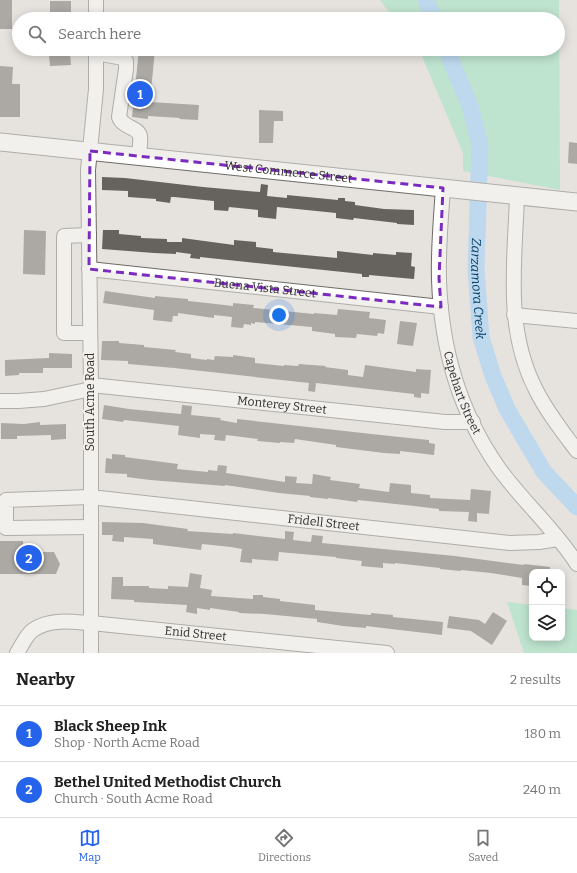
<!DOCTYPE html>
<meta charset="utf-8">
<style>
:root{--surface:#fff;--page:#f2f2f2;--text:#222;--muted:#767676;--line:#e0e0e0;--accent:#2563eb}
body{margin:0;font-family:Bitter,serif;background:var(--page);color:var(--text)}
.controls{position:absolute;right:12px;bottom:12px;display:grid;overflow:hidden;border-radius:8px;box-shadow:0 2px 10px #0003}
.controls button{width:36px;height:36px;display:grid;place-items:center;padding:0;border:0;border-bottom:1px solid var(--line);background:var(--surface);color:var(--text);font:20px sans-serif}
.you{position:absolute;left:279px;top:315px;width:14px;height:14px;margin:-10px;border:3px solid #fff;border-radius:50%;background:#1a73e8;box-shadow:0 0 0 6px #1a73e833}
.badge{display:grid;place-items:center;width:26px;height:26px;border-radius:50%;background:var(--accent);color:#fff;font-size:13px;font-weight:700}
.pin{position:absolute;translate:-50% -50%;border:2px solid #fff;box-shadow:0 1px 4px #0006}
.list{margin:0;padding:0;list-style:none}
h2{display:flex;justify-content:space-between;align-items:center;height:52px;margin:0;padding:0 16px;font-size:17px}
h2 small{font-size:13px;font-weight:400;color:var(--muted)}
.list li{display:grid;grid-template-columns:26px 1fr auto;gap:12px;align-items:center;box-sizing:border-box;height:56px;padding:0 16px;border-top:1px solid var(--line)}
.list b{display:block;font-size:15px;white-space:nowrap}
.list p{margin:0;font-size:13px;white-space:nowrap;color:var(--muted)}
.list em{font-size:13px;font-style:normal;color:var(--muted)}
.icon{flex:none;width:22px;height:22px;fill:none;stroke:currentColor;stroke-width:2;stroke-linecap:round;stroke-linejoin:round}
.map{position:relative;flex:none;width:577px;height:653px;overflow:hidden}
.search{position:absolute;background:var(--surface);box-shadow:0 2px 10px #0003;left:12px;right:12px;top:12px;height:44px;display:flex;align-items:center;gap:10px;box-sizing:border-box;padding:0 14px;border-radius:22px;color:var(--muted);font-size:15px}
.sheet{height:164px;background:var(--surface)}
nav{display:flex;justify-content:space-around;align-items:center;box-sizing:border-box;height:56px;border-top:1px solid var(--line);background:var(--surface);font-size:11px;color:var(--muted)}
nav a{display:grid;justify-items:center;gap:2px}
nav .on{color:var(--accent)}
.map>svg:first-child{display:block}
</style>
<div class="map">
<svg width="577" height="653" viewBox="0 0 577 653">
<rect width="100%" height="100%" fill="#e6e3de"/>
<g fill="#8fe3ba">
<polygon points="380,0 559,0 560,190 463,171 463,153 421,54 417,49 558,49 558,19 394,19"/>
<polygon points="507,602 532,605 532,638 562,638 562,608 577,610 577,653 524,653"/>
</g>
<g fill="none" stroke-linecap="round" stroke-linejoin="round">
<g stroke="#8fcaff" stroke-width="17">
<polyline points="426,0 434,19"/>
<path id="s1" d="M446,49l24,57 10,39 -4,124 5,68 12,39 14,33 37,63 33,35"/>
</g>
</g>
<g fill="#66635f">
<rect x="0" y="0" width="12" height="29"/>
<polygon points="50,1 71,1 71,19 55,19 55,14 50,14"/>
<polygon points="139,49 155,49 150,102 199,105 198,120 179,119 180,118 148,116 148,119 132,117"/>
<polygon points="70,53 71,65 50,66 49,54"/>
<polygon points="0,66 13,67 12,84 20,84 20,117 0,117"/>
<polygon points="259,110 283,111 283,121 274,121 273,143 259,143"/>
<polygon points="569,142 577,143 577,164 568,163"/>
<polygon points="102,177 125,178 203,187 260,192 261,184 268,185 267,196 287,198 287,195 338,200 338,198 345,198 345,201 355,202 355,205 384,209 414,210 414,225 397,224 397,223 354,218 353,220 336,218 336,213 277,207 276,219 258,217 258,210 229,207 228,211 214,210 214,201 174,197 171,197 170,203 156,201 156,199 128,197 128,191 102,190"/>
<polygon points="24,230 46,231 45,275 23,274"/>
<polygon points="103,230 119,230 119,234 141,236 141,238 167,239 167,242 182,242 182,238 234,245 234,240 256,242 256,247 273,249 273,252 337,258 337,251 373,255 373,253 396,255 396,252 412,253 411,266 415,267 414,279 369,275 369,277 362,277 362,274 200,257 200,259 190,258 191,254 176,252 176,254 154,253 102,249"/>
<polygon points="105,291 155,298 155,296 188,299 188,301 207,303 233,306 233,303 254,305 253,308 314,314 314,313 337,315 338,309 370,312 369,318 386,320 384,334 378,333 377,336 357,334 356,338 335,337 335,334 312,331 312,327 255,322 255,324 251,323 251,325 244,324 243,328 231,327 232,317 214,315 214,318 178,313 178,316 173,316 172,322 153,320 154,310 103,303"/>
<polygon points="400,321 417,323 413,346 397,344"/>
<polygon points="102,341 119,341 119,343 144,345 144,347 176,350 175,352 191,354 191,358 207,360 207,359 214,360 215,356 233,357 233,355 255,358 255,363 284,366 284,365 298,366 299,364 326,366 325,367 348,370 348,375 363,377 365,365 416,372 416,369 431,370 429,394 421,393 421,398 414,397 414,394 316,383 315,392 308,391 309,383 174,368 128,364 128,361 101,360"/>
<polygon points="49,353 72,354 72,368 43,368 43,373 19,373 19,375 5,376 5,360 49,358"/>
<polygon points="104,405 129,409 181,414 182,405 192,406 191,415 221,418 220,420 237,423 237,419 390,436 429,440 429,443 435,444 434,455 400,451 400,454 384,453 336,447 336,445 295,439 294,443 280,442 280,443 257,441 258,439 226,435 225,441 214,440 215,435 200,434 200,438 178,435 179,426 124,420 123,422 102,419"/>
<polygon points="40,422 40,425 66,424 66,439 51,440 51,435 17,436 17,439 1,439 1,423 24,424"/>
<polygon points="112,454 125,455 125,457 178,464 177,469 208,472 208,470 217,471 218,465 227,466 226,473 285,482 285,476 297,477 296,483 312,484 313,474 331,477 330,480 360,484 359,488 389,492 390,483 411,485 411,493 430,495 430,498 470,500 471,489 491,491 489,514 477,513 477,522 468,521 469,512 439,511 439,509 414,506 358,500 357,502 328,498 328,499 310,497 310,496 279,493 225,485 225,486 150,480 127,477 127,474 105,473 106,458 112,459"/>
<polygon points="102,522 143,523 188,529 187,531 233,534 233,533 285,539 285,531 294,532 293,540 311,542 312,535 323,536 322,543 455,556 524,565 524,564 550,567 550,572 532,572 532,586 522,585 522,578 491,573 461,570 461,571 440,569 440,568 395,563 395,564 383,563 383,568 361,566 362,561 336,558 336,557 279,552 278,561 252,559 252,563 240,562 242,549 231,547 202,544 201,550 153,544 153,539 124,537 124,542 112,541 113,535 102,535"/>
<polygon points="0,541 23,541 24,552 54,552 60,564 56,574 0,574"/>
<polygon points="190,573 202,575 200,588 212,590 211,596 253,599 253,595 263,595 263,597 280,599 280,601 315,605 315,610 371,615 371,613 393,615 393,617 443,622 442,635 366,626 366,628 343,626 317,622 317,619 265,614 239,613 239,612 210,608 210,610 197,608 197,614 186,612 187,605 134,602 134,600 111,599 112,577 123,577 123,586 149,586 149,588 168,589 168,586 188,587"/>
<polygon points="493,612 507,621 492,645 471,631 447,628 449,616 479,620 485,624"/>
</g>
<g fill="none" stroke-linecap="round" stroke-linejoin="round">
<defs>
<g id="minor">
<polyline points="96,19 96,0"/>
<path d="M96,53l27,5 3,3v8l-7,48c4,11 19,10 21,19 1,6 -1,14 -1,20"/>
<path id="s2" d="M443,188c-2,30 -5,61 -4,91 2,68 20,132 59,188 24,34 57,62 79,97"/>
<path d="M517,195c-2,67 -13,133 19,195 11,22 26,41 41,61"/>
<polyline points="89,235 64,236 64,333 90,333"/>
<path id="s3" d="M89,269l352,38"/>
<polyline points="514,315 577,321"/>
<path id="s4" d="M91,385l354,37h28"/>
<polyline points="0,401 18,401 44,399 91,389"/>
<path id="s5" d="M90,527l-84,1v-28l84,-3 420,46 29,-1 19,-3"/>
<path id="s6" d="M17,653c5,-8 9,-18 16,-23 17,-12 39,-8 58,-7l296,30"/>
<polyline points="91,653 91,385 88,170 96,89 96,49"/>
</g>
<g id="major">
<path id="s7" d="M0,142l577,60"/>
</g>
</defs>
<use href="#minor" stroke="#6e6b67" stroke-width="16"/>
<use href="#major" stroke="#6e6b67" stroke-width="19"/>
<use href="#minor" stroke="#fff" stroke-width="14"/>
<use href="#major" stroke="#fff" stroke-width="17"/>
</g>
<path d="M0 0H577V653H0ZM90,151l353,37 -4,90 2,29 -352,-38z" fill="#e6e3de" fill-opacity=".55" fill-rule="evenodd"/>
<path fill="none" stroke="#7b2cbf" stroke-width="3" stroke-dasharray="8 5" stroke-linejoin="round" d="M90,151l353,37 -4,90 2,29 -352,-38z"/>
<g text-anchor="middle" stroke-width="4" stroke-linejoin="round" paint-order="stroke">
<g font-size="12" fill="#312f2e" stroke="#f3f0eb">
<text dy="4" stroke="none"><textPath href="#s7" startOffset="290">West Commerce Street</textPath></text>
<text dy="4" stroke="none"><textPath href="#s3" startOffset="177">Buena Vista Street</textPath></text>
<text dy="4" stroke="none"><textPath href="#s2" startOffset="208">Capehart Street</textPath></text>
<text transform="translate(90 402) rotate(-90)" y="4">South Acme Road</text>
<text dy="4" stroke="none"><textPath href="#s4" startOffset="192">Monterey Street</textPath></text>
<text dy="4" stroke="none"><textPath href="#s5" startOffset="431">Fridell Street</textPath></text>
<text dy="4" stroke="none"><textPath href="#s6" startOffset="193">Enid Street</textPath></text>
</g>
<g font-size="13" font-style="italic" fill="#07426b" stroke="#f3f0eb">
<text dy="5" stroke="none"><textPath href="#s1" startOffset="246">Zarzamora Creek</textPath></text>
</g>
</g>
</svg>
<div class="controls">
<button><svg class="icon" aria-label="locate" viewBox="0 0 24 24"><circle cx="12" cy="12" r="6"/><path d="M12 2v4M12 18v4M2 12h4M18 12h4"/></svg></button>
<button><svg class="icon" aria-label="layers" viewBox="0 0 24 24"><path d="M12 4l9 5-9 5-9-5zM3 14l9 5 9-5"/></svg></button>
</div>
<div class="you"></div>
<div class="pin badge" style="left:140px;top:94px">1</div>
<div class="pin badge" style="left:29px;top:558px">2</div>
<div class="search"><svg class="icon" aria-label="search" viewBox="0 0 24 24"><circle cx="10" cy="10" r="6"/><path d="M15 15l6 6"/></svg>Search here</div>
</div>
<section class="sheet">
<h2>Nearby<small>2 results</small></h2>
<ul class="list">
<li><span class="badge">1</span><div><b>Black Sheep Ink</b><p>Shop · North Acme Road</p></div><em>180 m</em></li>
<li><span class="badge">2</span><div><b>Bethel United Methodist Church</b><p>Church · South Acme Road</p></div><em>240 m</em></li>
</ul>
</section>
<nav>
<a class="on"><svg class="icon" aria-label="map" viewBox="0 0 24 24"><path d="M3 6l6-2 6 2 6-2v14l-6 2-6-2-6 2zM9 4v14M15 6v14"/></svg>Map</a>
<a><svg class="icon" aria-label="directions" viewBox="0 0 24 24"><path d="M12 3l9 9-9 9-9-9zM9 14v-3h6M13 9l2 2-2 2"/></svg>Directions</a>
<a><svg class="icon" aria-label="saved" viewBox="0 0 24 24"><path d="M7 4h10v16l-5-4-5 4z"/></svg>Saved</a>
</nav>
